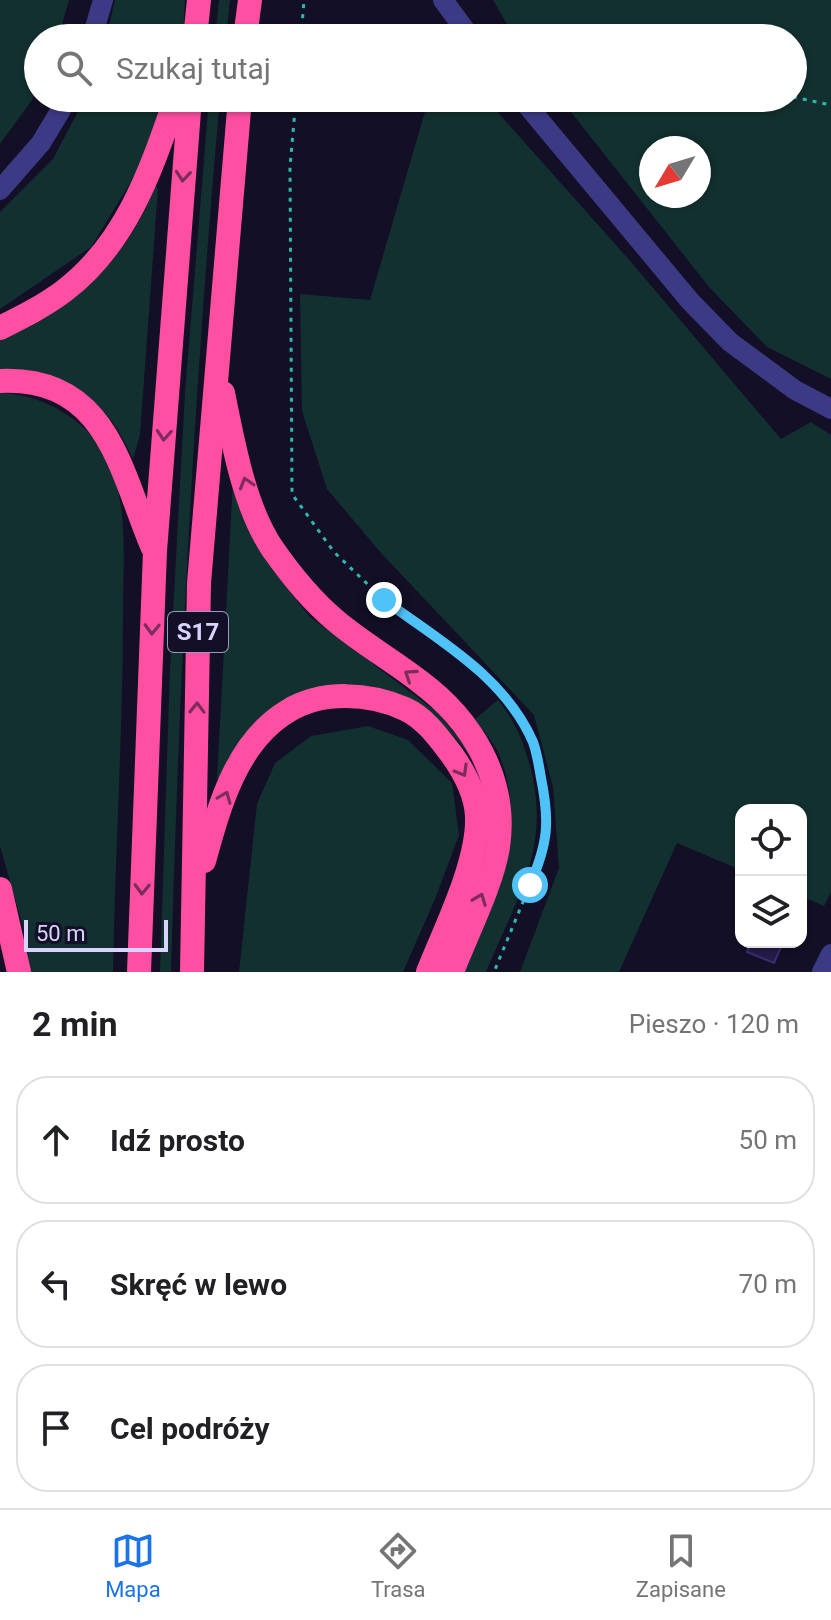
<!DOCTYPE html>
<html lang="pl">
<meta charset="utf-8">
<style>
:root{--surface:#fff;--page:#f2f2f2;--text:#202124;--muted:#757577;--line:#e0e0e0;--accent:#1a73e8}
body{margin:0;font-family:Roboto,sans-serif;background:var(--page);color:var(--text)}
.controls{position:absolute;right:24px;bottom:24px;display:grid;overflow:hidden;border-radius:16px;box-shadow:0 2px 6px #0004}
.controls button{width:72px;height:72px;display:grid;place-items:center;padding:0;border:0;border-bottom:2px solid var(--line);background:var(--surface);color:var(--text);font:40px sans-serif}
.compass{position:absolute;left:639px;top:136px;width:72px;height:72px;border-radius:50%;background:var(--surface);box-shadow:0 2px 6px #0004;rotate:232deg}
.scale{position:absolute;left:24px;bottom:20px;width:144px;box-sizing:border-box;padding-left:8px;border:4px solid #d9d4ff;border-top:0;font-size:22px;line-height:28px;white-space:nowrap;color:#d9d4ff;-webkit-text-stroke:6px #130f26;paint-order:stroke}
.stop{position:absolute;width:24px;height:24px;margin:-18px;border:6px solid #4fc3f7;border-radius:50%;background:#fff}
.stop.end{background:#4fc3f7;border-color:#fff;box-shadow:0 2px 8px #0008}
.list{margin:0;padding:0;list-style:none}
h2{display:flex;justify-content:space-between;align-items:center;height:104px;margin:0;padding:0 32px;font-size:34px}
h2 small{font-size:26px;font-weight:400;color:var(--muted)}
.list li{display:grid;grid-template-columns:52px 1fr auto;gap:24px;align-items:center;box-sizing:border-box;height:128px;margin:0 16px 16px;padding:0 16px;border:2px solid var(--line);border-radius:32px}
.list b{display:block;font-size:30px;white-space:nowrap}
.list em{font-size:26px;font-style:normal;color:var(--muted)}
.icon{flex:none;width:44px;height:44px;fill:none;stroke:currentColor;stroke-width:2;stroke-linecap:round;stroke-linejoin:round}
.map{position:relative;flex:none;width:831px;height:972px;overflow:hidden}
.search{position:absolute;background:var(--surface);box-shadow:0 2px 6px #0004;left:24px;right:24px;top:24px;height:88px;display:flex;align-items:center;gap:20px;box-sizing:border-box;padding:0 28px;border-radius:44px;color:var(--muted);font-size:30px}
.sheet{height:536px;background:var(--surface)}
nav{display:flex;justify-content:space-around;align-items:center;box-sizing:border-box;height:112px;border-top:2px solid var(--line);background:var(--surface);font-size:22px;color:var(--muted)}
nav a{display:grid;justify-items:center;gap:4px}
nav .on{color:var(--accent)}
.map>svg:first-child{display:block}
</style>
<div class="map">
<svg width="831" height="972" viewBox="0 0 831 972">
<rect width="100%" height="100%" fill="#130f26"/>
<g fill="#12302f" fill-rule="evenodd">
<polygon points="0,0 69,0 58,38 38,38 38,87 32,100 0,144"/>
<polygon points="115,0 185,0 183,38 106,38"/>
<polygon points="219,0 230,0 226,38 215,38"/>
<path d="M493,0h338v379l-64,-32 -58,-60 -149,-189h233v-60h-278zM651,148h48v48h-48z"/>
<polygon points="85,98 169,98 166,115 129,185 91,247 0,309 0,212 53,159"/>
<path d="M209,98h11c-26,291 -41,582 -49,874h-11l10,-304 15,-275z"/>
<polygon points="429,98 485,98 632,263 781,439 811,422 831,435 831,892 824,906 801,896 801,810 741,810 741,870 677,843 619,972 520,972 559,868 553,787 534,715 381,553 327,489 302,411 300,294 370,300"/>
<path d="M155,186l3,2 -18,247 -7,24c-25,-58 -67,-92 -133,-90v-30l106,-72c21,-23 39,-52 49,-81z"/>
<path d="M0,393c48,1 97,33 113,79 15,44 10,94 10,140 0,120 -8,240 -10,360h-83l-6,-42 -24,-84z"/>
<path d="M233,481l18,46 21,42 37,47 128,96 31,38 -2,1c-39,-50 -79,-74 -144,-64 -13,2 -29,6 -40,15 -19,18 -44,55 -61,78l-4,-1z"/>
<path d="M498,700c17,21 25,40 32,66 22,82 -14,133 -44,206h-22c28,-71 68,-146 33,-222 -6,-11 -15,-21 -22,-31z"/>
<polygon points="368,726 408,740 452,783 459,835 435,899 403,972 239,972 257,804 275,763 311,736"/>
</g>
<polygon fill="#241b47" stroke="#3b2d73" stroke-width="2" points="751,942 780,942 782,945 774,963 747,952"/>
<g fill="none" stroke-linecap="round" stroke-linejoin="round">
<g stroke="#2fb8b0" stroke-width="3" stroke-dasharray="4 6" stroke-linecap="butt">
<polyline points="301,38 304,0"/>
<polyline points="793,97 831,105"/>
<polyline points="296,98 290,167 292,494 334,552 384,600 483,674 511,703 534,744 547,806 544,851 494,972"/>
</g>
<g stroke="#3d3a85" stroke-width="20">
<polyline points="443,0 471,38"/>
<polyline points="92,38 103,0"/>
<polyline points="521,98 690,301 730,342 795,390 831,409"/>
<polyline points="0,190 41,143 68,98"/>
<polyline points="822,972 831,954"/>
</g>
<g stroke="#ff4fa3" stroke-width="24">
<polyline points="195,38 199,0"/>
<polyline points="245,38 250,0"/>
<path d="M0,328c22,-11 44,-22 64,-37 63,-48 87,-121 112,-193"/>
<path d="M0,381c107,-5 120,89 152,165"/>
<path d="M223,393c10,49 21,113 49,155 18,26 40,53 64,73 26,22 56,39 83,60 53,39 89,99 79,166 -6,38 -32,88 -46,125"/>
<path d="M204,861c15,-54 32,-119 84,-150 34,-21 82,-18 117,-2 20,9 34,29 47,46 12,17 24,39 25,61 2,46 -32,113 -49,156"/>
<polyline points="0,889 19,972"/>
<polyline points="139,972 155,551 190,98"/>
<polyline points="192,972 199,583 240,98"/>
</g>
</g>
<defs><path id="oneway-chevron" d="M-2-3.5L2.5 0L-2 3.5" fill="none" stroke-width="1.6" stroke-linecap="round" stroke-linejoin="round" transform="scale(2)"/></defs>
<g stroke="#7d2c5e">
<use href="#oneway-chevron" transform="translate(183 176) rotate(95)"/>
<use href="#oneway-chevron" transform="translate(164 435) rotate(94)"/>
<use href="#oneway-chevron" transform="translate(246 483) rotate(-107)"/>
<use href="#oneway-chevron" transform="translate(152 629) rotate(92)"/>
<use href="#oneway-chevron" transform="translate(410 675) rotate(-146)"/>
<use href="#oneway-chevron" transform="translate(197 708) rotate(-89)"/>
<use href="#oneway-chevron" transform="translate(462 771) rotate(60)"/>
<use href="#oneway-chevron" transform="translate(225 797) rotate(-68)"/>
<use href="#oneway-chevron" transform="translate(142 889) rotate(92)"/>
<use href="#oneway-chevron" transform="translate(480 899) rotate(-69)"/>
</g>
<g fill="none" stroke-linecap="round" stroke-linejoin="round">
<path stroke="#4fc3f7" stroke-width="10" d="M384,600c55,40 121,77 149,142 4,11 6,24 8,36 9,44 7,65 -11,107"/>
</g>
<g text-anchor="middle" stroke-width="6" stroke-linejoin="round" paint-order="stroke">
<rect fill="#130f26" stroke="#9e99be" stroke-width="2" x="168" y="612" width="60" height="40" rx="6"/>
<g font-size="24" font-weight="bold" fill="#d9d4ff">
<text x="198" y="640">S17</text>
</g>
</g>
</svg>
<div class="controls">
<button><svg class="icon" aria-label="locate" viewBox="0 0 24 24"><circle cx="12" cy="12" r="6"/><path d="M12 2v4M12 18v4M2 12h4M18 12h4"/></svg></button>
<button><svg class="icon" aria-label="layers" viewBox="0 0 24 24"><path d="M12 4l9 5-9 5-9-5zM3 14l9 5 9-5"/></svg></button>
</div>
<svg class="compass" viewBox="-18 -18 36 36"><path d="M0-13l5 13h-10z" fill="#e53935"/><path d="M0 13l5-13h-10z" fill="#757577"/></svg>
<div class="scale">50 m</div>
<div class="stop" style="left:530px;top:885px"></div>
<div class="stop end" style="left:384px;top:600px"></div>
<div class="search"><svg class="icon" aria-label="search" viewBox="0 0 24 24"><circle cx="10" cy="10" r="6"/><path d="M15 15l6 6"/></svg>Szukaj tutaj</div>
</div>
<section class="sheet">
<h2>2 min<small>Pieszo · 120 m</small></h2>
<ul class="list">
<li><svg class="icon" aria-label="ahead" viewBox="0 0 24 24"><path d="M12 20V5M6 11l6-6 6 6"/></svg><div><b>Idź prosto</b></div><em>50 m</em></li>
<li><svg class="icon" aria-label="left" viewBox="0 0 24 24"><path d="M17 20v-9H6M10 6l-5 5 5 5"/></svg><div><b>Skręć w lewo</b></div><em>70 m</em></li>
<li><svg class="icon" aria-label="arrive" viewBox="0 0 24 24"><path d="M6 21V4h12l-3 4 3 4H6"/></svg><div><b>Cel podróży</b></div></li>
</ul>
</section>
<nav>
<a class="on"><svg class="icon" aria-label="map" viewBox="0 0 24 24"><path d="M3 6l6-2 6 2 6-2v14l-6 2-6-2-6 2zM9 4v14M15 6v14"/></svg>Mapa</a>
<a><svg class="icon" aria-label="directions" viewBox="0 0 24 24"><path d="M12 3l9 9-9 9-9-9zM9 14v-3h6M13 9l2 2-2 2"/></svg>Trasa</a>
<a><svg class="icon" aria-label="saved" viewBox="0 0 24 24"><path d="M7 4h10v16l-5-4-5 4z"/></svg>Zapisane</a>
</nav>
